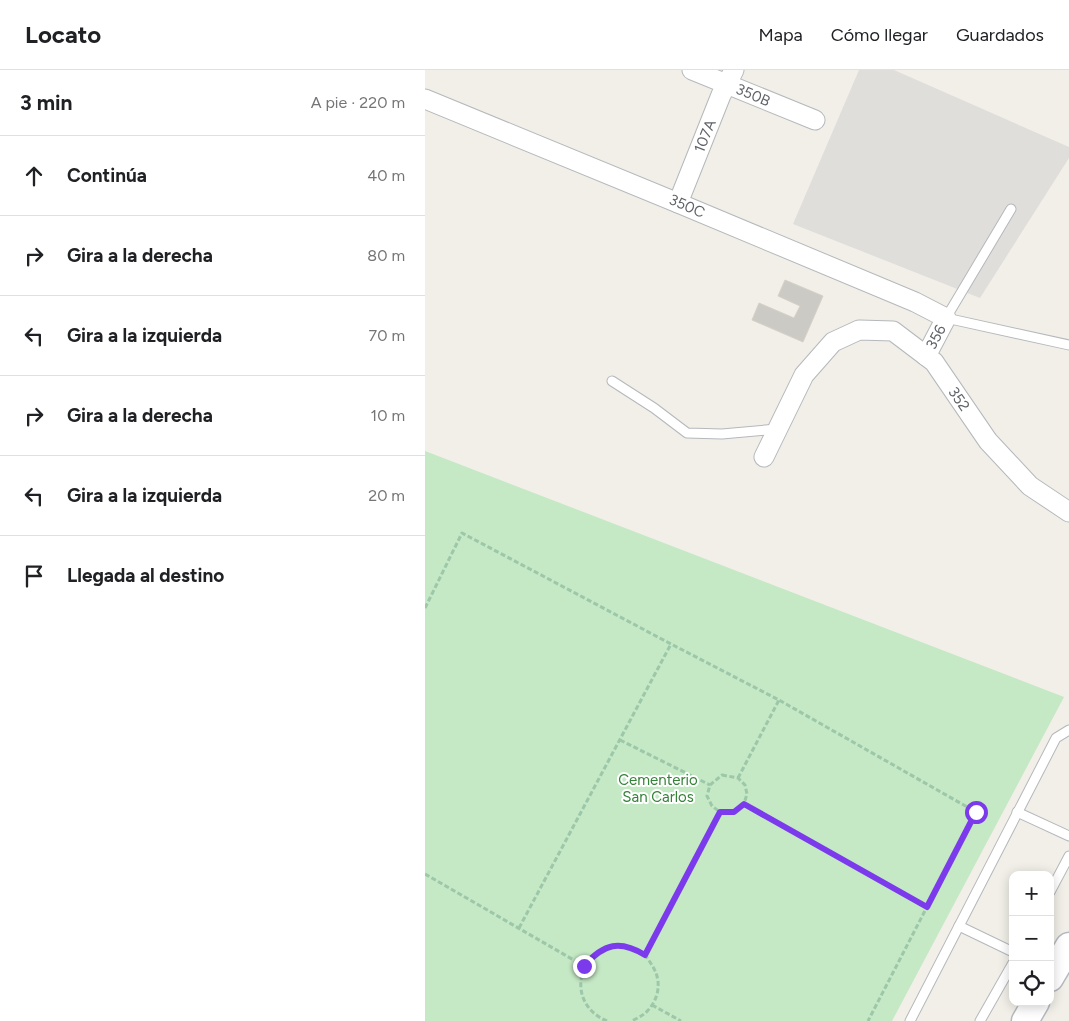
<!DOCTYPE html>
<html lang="es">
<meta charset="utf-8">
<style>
:root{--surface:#fff;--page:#f2f2f2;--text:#202124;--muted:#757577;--line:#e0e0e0}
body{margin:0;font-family:Figtree,sans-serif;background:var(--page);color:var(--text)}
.controls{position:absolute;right:15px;bottom:15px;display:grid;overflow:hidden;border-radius:10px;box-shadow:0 2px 12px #0003}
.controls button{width:45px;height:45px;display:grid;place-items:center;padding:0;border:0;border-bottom:1px solid var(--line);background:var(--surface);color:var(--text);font:25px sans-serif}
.stop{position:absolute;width:15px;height:15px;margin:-11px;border:4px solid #7c3aed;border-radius:50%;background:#fff}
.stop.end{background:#7c3aed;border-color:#fff;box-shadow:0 1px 5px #0008}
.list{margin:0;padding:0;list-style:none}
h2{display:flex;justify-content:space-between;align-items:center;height:65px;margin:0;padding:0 20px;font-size:21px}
h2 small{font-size:16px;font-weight:400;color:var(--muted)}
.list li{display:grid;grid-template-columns:32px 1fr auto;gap:15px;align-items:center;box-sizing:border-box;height:80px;padding:0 20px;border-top:1px solid var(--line)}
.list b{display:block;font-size:19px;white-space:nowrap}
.list em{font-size:16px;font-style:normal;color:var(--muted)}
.icon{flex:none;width:28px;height:28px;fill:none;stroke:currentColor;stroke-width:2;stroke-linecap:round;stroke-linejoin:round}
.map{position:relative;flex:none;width:644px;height:951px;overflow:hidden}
header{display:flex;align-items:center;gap:30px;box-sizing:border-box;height:70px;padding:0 25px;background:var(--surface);border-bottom:1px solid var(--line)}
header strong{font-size:24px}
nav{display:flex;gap:28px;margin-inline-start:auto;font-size:18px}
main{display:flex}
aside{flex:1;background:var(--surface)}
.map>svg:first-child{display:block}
</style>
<header>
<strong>Locato</strong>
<nav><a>Mapa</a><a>Cómo llegar</a><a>Guardados</a></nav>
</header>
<main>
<aside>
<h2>3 min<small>A pie · 220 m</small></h2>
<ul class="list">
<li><svg class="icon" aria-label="ahead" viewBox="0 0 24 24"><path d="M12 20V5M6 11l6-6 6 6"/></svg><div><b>Continúa</b></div><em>40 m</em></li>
<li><svg class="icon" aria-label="right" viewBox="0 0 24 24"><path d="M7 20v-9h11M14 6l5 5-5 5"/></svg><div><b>Gira a la derecha</b></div><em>80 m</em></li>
<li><svg class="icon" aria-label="left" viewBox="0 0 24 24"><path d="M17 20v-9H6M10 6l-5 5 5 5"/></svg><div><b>Gira a la izquierda</b></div><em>70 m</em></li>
<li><svg class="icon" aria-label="right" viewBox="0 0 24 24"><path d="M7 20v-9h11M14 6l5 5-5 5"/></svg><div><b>Gira a la derecha</b></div><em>10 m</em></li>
<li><svg class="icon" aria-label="left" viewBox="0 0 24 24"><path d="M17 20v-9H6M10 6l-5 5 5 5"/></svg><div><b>Gira a la izquierda</b></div><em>20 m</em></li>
<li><svg class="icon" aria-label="arrive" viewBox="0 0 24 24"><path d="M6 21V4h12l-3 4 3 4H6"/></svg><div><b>Llegada al destino</b></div></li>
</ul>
</aside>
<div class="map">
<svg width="644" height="951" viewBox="0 0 644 951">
<rect width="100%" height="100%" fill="#f1efe8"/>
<polygon fill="#e0deda" points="434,0 469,0 644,77 644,88 555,228 368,154"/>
<polygon fill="#c5e8c5" points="0,381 639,627 467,951 0,951"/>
<polygon fill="#cccac5" stroke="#d6d1c6" points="360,210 398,226 378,272 327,250 334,233 369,248 375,236 353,226"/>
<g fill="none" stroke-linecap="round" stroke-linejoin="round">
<defs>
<g id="lane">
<polyline points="586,139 521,248 644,275"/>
<polyline points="187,311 229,338 262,363 297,364 352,359"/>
<polyline points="592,742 644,766"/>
<polyline points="625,822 644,786"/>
<polyline points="534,856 588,882"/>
<polyline points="485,951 631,668 644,660"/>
<polyline points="555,951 588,893"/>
</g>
<g id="street">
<polyline points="267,0 390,50"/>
<polyline points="0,29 253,133 490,232 521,248 501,286"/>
<polyline points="253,133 296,25 309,0"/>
<polyline points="339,387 379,305 408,272 434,260 468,261 509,292 563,371 605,416 644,442"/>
</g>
<g id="secondary">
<polyline points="625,908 644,876"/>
<polyline points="600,951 611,932"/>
</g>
</defs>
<use href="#lane" stroke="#b5b8bc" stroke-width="11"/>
<use href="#street" stroke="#b5b8bc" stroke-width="21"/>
<use href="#secondary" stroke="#b6babf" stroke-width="29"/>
<g stroke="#9cc7a9" stroke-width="3" stroke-dasharray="5 2.5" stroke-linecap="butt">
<polyline points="0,538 37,463 246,574 354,630 551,742 443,951"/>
<polyline points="195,670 285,715"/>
<polygon points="297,705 313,708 320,715 322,724 319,734 309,742 295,742 287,736 282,726 285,715"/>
<polyline points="313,708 354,630"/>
<polyline points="319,734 502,837"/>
<polyline points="0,804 159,896"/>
<polyline points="94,858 246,574"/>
<polyline points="221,885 295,742"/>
<polyline points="227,935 256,951"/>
<path d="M182,951c-46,-19 -27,-83 22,-74 7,2 15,6 19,12 6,9 11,17 10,28 0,11 -8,24 -17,29 -3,2 -7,4 -10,5"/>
</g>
<use href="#lane" stroke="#fff" stroke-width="9"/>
<use href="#street" stroke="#fff" stroke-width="19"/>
<use href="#secondary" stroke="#fff" stroke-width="26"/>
</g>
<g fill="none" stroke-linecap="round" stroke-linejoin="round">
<path stroke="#7c3aed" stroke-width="6" d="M159,896c20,-23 36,-26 61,-11l75,-143h14l10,-8 183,103 49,-95"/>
</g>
<g text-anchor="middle" stroke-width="4" stroke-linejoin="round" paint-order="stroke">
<g font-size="15" fill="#5f6368" stroke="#fff">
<text transform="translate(328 25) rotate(23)" y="5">350B</text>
<text transform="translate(280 66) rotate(-68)" y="5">107A</text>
<text transform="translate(262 136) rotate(23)" y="5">350C</text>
<text transform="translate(511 267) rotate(-62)" y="5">356</text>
<text transform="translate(534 329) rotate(55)" y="5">352</text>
</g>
<g font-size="15" fill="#348238" stroke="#fff">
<text x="233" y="715">Cementerio<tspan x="233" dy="17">San Carlos</tspan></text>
</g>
</g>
</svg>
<div class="controls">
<button>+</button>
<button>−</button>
<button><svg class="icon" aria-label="locate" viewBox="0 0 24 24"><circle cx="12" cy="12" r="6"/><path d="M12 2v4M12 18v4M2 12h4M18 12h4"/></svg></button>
</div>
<div class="stop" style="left:551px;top:742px"></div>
<div class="stop end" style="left:159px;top:896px"></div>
</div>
</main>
